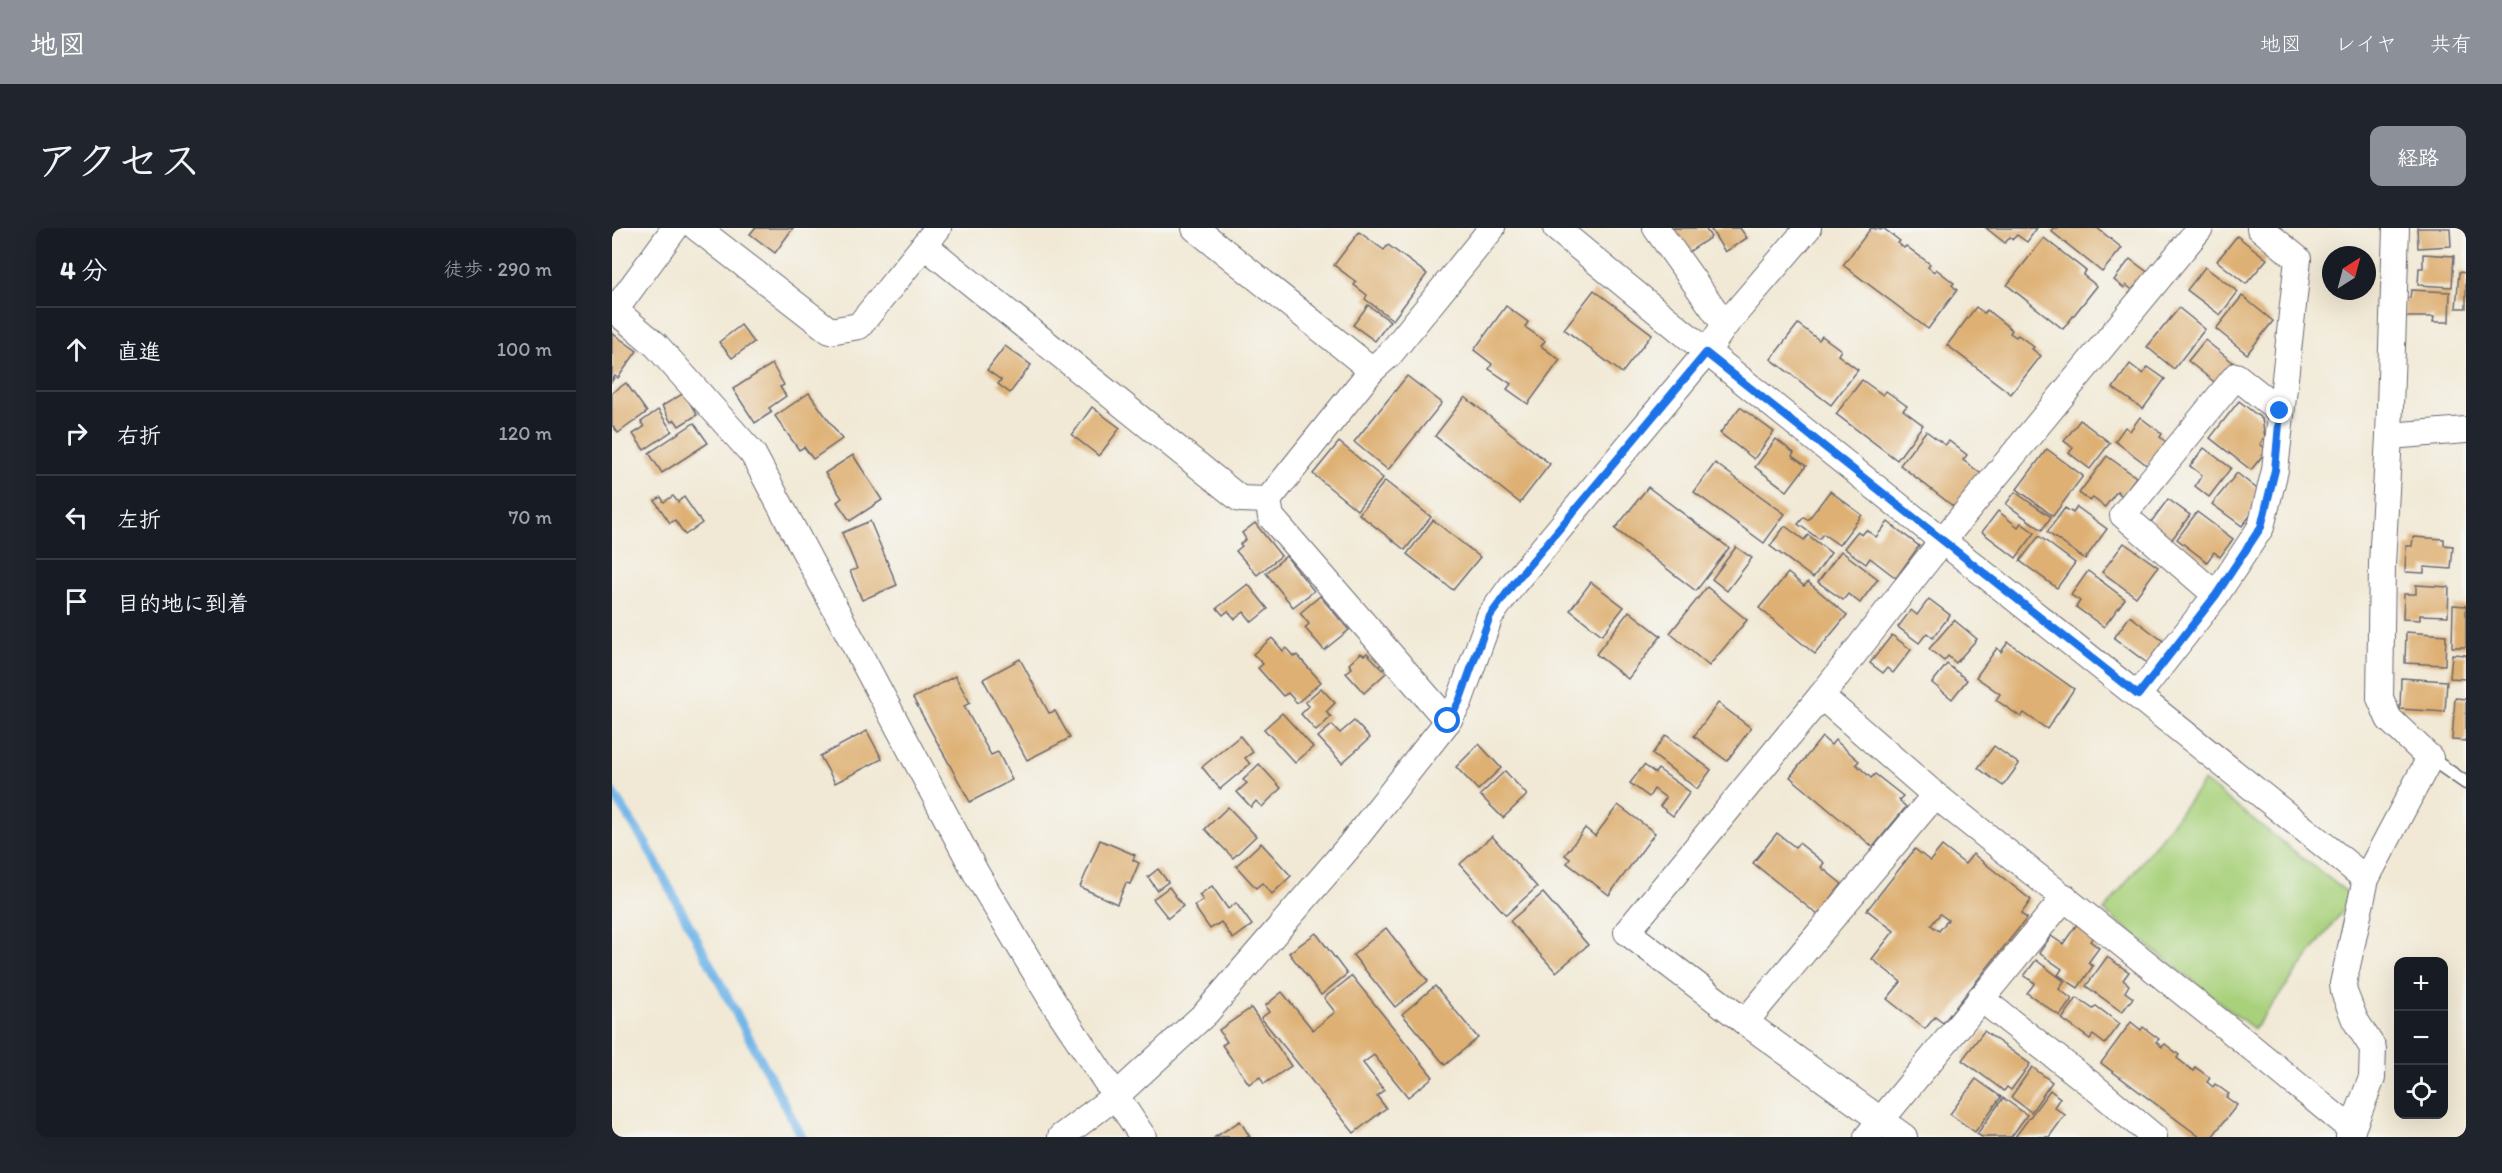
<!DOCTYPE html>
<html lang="ja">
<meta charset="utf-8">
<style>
:root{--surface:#171b24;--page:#20242c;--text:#f1f3f6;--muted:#9ea1a6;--line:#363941;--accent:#8c9099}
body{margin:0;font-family:Itim,"Klee One",sans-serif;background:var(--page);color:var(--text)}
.controls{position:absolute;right:18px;bottom:18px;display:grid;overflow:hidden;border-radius:12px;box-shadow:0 6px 24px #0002}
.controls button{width:54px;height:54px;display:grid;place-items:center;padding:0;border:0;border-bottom:2px solid var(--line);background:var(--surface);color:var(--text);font:30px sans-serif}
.compass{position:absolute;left:1710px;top:18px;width:54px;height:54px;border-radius:50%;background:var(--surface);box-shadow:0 6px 24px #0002;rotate:36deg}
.stop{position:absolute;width:18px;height:18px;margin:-14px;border:4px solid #1a73e8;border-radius:50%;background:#fff}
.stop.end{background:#1a73e8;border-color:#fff;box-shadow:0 2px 6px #0008}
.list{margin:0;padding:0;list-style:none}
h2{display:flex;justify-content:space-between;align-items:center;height:78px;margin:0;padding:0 24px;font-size:26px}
h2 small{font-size:20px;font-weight:400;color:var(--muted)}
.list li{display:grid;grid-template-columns:39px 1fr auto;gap:18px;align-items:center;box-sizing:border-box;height:84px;padding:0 24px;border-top:2px solid var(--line)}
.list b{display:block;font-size:22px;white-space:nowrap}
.list em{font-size:20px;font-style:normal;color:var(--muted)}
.icon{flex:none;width:33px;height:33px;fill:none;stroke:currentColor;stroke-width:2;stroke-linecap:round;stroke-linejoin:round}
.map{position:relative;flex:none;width:1854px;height:909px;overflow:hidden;border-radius:12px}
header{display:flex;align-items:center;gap:36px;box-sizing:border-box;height:84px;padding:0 30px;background:var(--accent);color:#fff}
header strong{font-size:28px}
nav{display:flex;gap:33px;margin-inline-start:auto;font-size:21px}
.intro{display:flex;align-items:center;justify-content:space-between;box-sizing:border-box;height:144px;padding:0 36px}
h1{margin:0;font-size:42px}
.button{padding:15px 27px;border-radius:12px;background:var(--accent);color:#fff;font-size:21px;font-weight:700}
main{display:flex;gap:36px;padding:0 36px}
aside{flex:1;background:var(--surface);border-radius:12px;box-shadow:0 6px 24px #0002}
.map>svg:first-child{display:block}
</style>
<header>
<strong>地図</strong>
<nav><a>地図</a><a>レイヤ</a><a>共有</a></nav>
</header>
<div class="intro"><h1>アクセス</h1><a class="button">経路</a></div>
<main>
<aside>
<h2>4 分<small>徒歩 · 290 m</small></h2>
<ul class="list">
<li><svg class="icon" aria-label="ahead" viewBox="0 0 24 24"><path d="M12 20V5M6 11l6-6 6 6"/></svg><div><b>直進</b></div><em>100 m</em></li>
<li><svg class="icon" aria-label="right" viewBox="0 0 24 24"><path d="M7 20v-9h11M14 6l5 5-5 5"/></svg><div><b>右折</b></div><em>120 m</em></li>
<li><svg class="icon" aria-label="left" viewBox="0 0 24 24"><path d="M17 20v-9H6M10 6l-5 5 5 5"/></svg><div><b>左折</b></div><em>70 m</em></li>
<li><svg class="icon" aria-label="arrive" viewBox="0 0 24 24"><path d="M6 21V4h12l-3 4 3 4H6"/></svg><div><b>目的地に到着</b></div></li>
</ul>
</aside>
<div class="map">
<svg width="1854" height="909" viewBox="0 0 1854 909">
<rect width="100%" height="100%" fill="#f6f6f2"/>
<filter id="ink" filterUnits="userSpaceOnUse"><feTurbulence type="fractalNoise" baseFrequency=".0167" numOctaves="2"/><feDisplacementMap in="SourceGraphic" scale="12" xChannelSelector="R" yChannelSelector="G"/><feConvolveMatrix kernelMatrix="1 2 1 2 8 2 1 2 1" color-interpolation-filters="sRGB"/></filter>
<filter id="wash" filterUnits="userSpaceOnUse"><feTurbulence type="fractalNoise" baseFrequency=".008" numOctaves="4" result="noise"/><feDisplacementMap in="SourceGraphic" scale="24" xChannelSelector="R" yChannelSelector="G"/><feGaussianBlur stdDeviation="1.35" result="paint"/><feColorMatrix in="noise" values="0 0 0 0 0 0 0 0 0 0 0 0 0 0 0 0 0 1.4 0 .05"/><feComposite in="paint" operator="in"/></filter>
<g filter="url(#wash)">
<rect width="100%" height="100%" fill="#f1e9d5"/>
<polygon fill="#a9d17c" stroke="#667a5c" stroke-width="1.5" points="1592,553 1741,669 1642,801 1492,683"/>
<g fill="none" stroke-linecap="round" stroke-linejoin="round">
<polyline stroke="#73b6e8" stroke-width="9" points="0,564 34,616 190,909"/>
</g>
<g id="blocks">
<g fill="#deb073" fill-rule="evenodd">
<polygon points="143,0 181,0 163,25 138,6"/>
<polygon points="1059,0 1093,0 1099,9 1075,25"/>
<polygon points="1098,0 1128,0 1135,10 1113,24"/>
<polygon points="1259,0 1269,2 1271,0 1288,13 1286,15 1292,20 1294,18 1318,36 1316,39 1322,44 1324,41 1342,55 1340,57 1345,62 1316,101 1231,37"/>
<polygon points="1374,0 1425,0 1415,14 1405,7 1401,11 1398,9 1393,15"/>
<polygon points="1441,0 1485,0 1510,20 1490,44 1439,3"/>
<polygon points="1805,0 1838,0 1839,18 1806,20"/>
<polygon points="747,4 772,22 776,17 815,46 781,92 753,71 755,67 742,57 744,54 722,37"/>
<polygon points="1625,8 1655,31 1634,56 1605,33"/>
<polygon points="1432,10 1474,43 1471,47 1485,58 1451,101 1395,57"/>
<polygon points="1811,26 1842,28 1840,59 1806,57 1807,40 1811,40"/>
<polygon points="1518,31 1538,46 1523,64 1514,57 1512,60 1502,52"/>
<polygon points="1593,39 1626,64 1608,87 1575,62"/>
<polygon points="1847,44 1854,45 1854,80 1844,80"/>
<polygon points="982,62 1040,106 1010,145 952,101"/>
<polygon points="1799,62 1838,64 1837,94 1821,94 1822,89 1792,89 1793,70 1798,70"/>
<polygon points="1630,68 1661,93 1635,126 1604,101"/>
<polygon points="756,77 778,93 763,113 741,97"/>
<polygon points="894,78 916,94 913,99 933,113 929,118 948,132 916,176 895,161 899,156 877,141 880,136 862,122"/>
<polygon points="1364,79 1372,85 1375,82 1400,102 1398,105 1404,109 1406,107 1422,119 1420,121 1429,128 1399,166 1335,117"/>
<polygon points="1567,80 1593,101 1562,141 1535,119"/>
<polygon points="1186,96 1207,112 1210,108 1229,122 1226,127 1246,142 1219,177 1159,131"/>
<polygon points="129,97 142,114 120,130 107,114"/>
<polygon points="0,105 25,123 6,150 3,148 0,153"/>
<polygon points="1593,112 1623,136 1606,157 1576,133"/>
<polygon points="393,118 419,137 398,165 386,156 389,152 375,142"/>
<polygon points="160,136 172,157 168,159 174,168 157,180 160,184 143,195 121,161"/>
<polygon points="1518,136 1531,146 1536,139 1553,151 1531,181 1501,160"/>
<polygon points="795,148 830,175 776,242 742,214"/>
<polygon points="1250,152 1271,167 1274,163 1295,178 1291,182 1311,197 1285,232 1224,186"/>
<polygon points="14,155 35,184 6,205 0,197 0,165"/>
<polygon points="72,165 85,187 67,198 63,192 59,194 50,178"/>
<polygon points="197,165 230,211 201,231 192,219 187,222 163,188"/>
<polygon points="853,169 938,236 908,275 823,208"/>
<polygon points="1627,173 1650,191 1653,209 1648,216 1655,222 1639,242 1598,210"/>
<polygon points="480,179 508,200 487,228 460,207"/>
<polygon points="1128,179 1162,204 1142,231 1108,205"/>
<polygon points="46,182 60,203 32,222 21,206 32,199 29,194"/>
<polygon points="1528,189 1550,206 1548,209 1554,214 1536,238 1503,213 1513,199 1518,203"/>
<polygon points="1468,192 1498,215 1478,241 1457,225 1461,220 1452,213"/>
<polygon points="82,195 96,215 50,245 37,225"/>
<polygon points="1314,203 1333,217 1337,213 1355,227 1351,232 1372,248 1346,282 1288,237"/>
<polygon points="1164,211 1182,225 1180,228 1194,238 1175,263 1143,239"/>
<polygon points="727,214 771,250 745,282 701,246"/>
<polygon points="1592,220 1619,240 1597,269 1583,258 1590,247 1578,238"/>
<polygon points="1435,221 1471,248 1441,288 1405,261"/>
<polygon points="241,227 270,272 238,293 225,274 230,270 213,245"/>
<polygon points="1495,228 1524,249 1510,268 1505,263 1493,279 1481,270 1478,273 1467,265"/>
<polygon points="1103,235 1173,286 1152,315 1082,264"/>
<polygon points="1625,245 1645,261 1642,283 1630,298 1600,276"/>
<polygon points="773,253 819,289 793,322 747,286"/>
<polygon points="1036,259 1117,320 1084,363 1003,301"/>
<polygon points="1218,263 1250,287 1227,317 1211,306 1207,311 1186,296 1192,289 1196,292"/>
<polygon points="1403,264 1439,289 1430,302 1394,276"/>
<polygon points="61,268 66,274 72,269 90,295 73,307 63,292 58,295 43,273 49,269 52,274"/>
<polygon points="1556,271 1578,287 1558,314 1536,298"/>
<polygon points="1465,279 1495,301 1473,331 1435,304 1453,280 1461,285"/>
<polygon points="1386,283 1406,299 1409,295 1423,305 1404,330 1370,304"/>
<polygon points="1585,284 1621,311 1608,329 1602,324 1595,334 1565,311"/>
<polygon points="821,292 868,329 841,362 795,326"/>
<polygon points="258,293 285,357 250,372 238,343 245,341 230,305"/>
<polygon points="1276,294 1307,318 1284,350 1258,330 1254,336 1232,320 1245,304 1250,307 1254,302 1264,309"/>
<polygon points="643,295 669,328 645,347 624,323 630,318 628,316 634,311 630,305"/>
<polygon points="1173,298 1192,312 1196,307 1219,325 1201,350 1158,318"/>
<polygon points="1427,308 1463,335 1445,360 1408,333"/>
<polygon points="1801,309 1832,311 1832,317 1841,318 1839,341 1812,339 1812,345 1793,344 1794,318 1800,318"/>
<polygon points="1512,315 1546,339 1524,369 1490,344"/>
<polygon points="1124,319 1140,330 1115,363 1100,351"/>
<polygon points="1229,323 1266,351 1248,375 1236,366 1231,372 1206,354"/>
<polygon points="674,328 702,363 681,379 654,345"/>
<polygon points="1476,343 1513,371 1492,399 1464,379 1468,373 1459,367"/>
<polygon points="1176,345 1192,358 1196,354 1235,387 1203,426 1147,380"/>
<polygon points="979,354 1012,379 990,407 958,382"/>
<polygon points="636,356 656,381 640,394 632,384 623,391 616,383 611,387 605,380"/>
<polygon points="1804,357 1837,359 1836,388 1808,387 1808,392 1791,391 1792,366 1804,366"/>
<polygon points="1095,359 1135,392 1097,438 1058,405"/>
<polygon points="708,368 737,402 712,422 693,400 697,396 688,385"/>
<polygon points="1317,371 1338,387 1321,410 1315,405 1307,415 1286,399 1299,382 1305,387"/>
<polygon points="1841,377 1854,378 1854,419 1840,419"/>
<polygon points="1017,383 1049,408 1016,451 984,426"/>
<polygon points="1518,388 1551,413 1535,435 1502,410"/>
<polygon points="1342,392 1365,411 1344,435 1336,428 1332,433 1317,421"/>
<polygon points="1794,404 1834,407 1833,437 1793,435"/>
<polygon points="1280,407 1299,422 1281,445 1275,440 1271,445 1258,435"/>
<polygon points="660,410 671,423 674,420 682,429 685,427 709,454 685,475 676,465 671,468 646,440 651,436 641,426"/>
<polygon points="1396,414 1462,461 1435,501 1412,485 1409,489 1384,472 1388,466 1364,449 1385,420 1389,424"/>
<polygon points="749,425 752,427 755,425 774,445 752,465 734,445 740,440 737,436"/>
<polygon points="1840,426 1854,427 1854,451 1838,450"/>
<polygon points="408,431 437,485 443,483 458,510 415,532 371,451"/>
<polygon points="1335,436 1355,452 1340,471 1320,455"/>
<polygon points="343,448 358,475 352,478 379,527 386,524 400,552 358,574 301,470"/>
<polygon points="1789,450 1835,453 1833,484 1788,481"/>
<polygon points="709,460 723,475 714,484 719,489 704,503 689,486 697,478 693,474"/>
<polygon points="1843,470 1854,471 1854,513 1840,512"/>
<polygon points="1106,475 1139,500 1115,533 1082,508"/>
<polygon points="670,485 701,519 683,535 652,501"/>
<polygon points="742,493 758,510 730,535 706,509 720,497 728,505"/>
<polygon points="255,503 270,531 223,555 208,528"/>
<polygon points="1054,507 1099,542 1085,561 1040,526"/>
<polygon points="628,508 641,524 633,530 638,536 608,561 590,539"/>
<polygon points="1210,509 1219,517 1223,512 1247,533 1244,536 1259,550 1263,546 1291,568 1287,572 1294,579 1261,619 1178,549"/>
<polygon points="867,516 889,540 866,562 844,539"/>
<polygon points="1382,518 1407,536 1391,558 1366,540"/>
<polygon points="647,536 669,560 650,579 644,573 639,579 625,564 635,555 631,552"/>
<polygon points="1032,537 1043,545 1046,541 1078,564 1061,588 1048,578 1054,570 1042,561 1037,569 1018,555"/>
<polygon points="893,543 915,567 891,590 868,567"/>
<polygon points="1006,577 1043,605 997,667 955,635 958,631 953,627 973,600 983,608"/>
<polygon points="616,579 644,608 621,630 593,601"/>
<polygon points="1165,605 1183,619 1187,615 1212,635 1209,639 1230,656 1206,687 1141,635"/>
<polygon points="880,608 925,659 894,687 848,636"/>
<polygon points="488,612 523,627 521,632 527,635 518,656 514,655 505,676 468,659"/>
<polygon points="649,615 679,648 660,666 650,655 644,660 624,638"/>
<path d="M1330,618l23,18 8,-10 58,46 -10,14 6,4 -84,105 -8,-6 -10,12 -38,-30 14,-17 -29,-23 22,-28 -27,-21 48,-61 15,12zM1328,686l8,6 -9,11 -8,-6z"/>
<polygon points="546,641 556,654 545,662 536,649"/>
<polygon points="600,658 616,681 624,675 640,697 621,711 609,694 598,701 582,678 591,672 587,667"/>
<polygon points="557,659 571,678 556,690 541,671"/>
<polygon points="931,665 976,717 944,744 898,693"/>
<polygon points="1465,696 1482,708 1478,713 1487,720 1476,735 1481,738 1466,760 1446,747 1450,741 1427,725 1439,708 1451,716"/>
<polygon points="774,700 816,753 783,779 741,727"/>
<polygon points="704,705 735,746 709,767 677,725"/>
<polygon points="1495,729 1517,744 1511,752 1517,757 1513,764 1521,770 1510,784 1474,758"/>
<polygon points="1424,732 1452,753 1447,761 1460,771 1448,788 1415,765 1423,755 1412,748"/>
<polygon points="740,748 821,849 796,869 762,827 751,835 772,862 765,868 774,880 742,905 649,790 657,784 653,778 670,764 701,802 723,784 712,770"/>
<polygon points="823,758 866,810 833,837 790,786"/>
<polygon points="1465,770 1481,781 1484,778 1508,796 1493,816 1481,807 1478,811 1450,791"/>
<polygon points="639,780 679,838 652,856 648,849 637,856 610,817 615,814 607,802"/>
<polygon points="1519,794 1529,802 1531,799 1547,811 1544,814 1550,819 1553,816 1567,827 1565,830 1581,843 1583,839 1598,850 1595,854 1601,859 1603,856 1617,866 1614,869 1625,877 1600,909 1588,909 1489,835"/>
<polygon points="1372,803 1418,836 1399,862 1395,859 1392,863 1350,832"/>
<polygon points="1420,839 1440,854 1419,884 1399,869"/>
<polygon points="1364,851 1389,869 1363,904 1338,886"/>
<polygon points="1438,862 1448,870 1442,879 1453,887 1437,909 1403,909"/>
<polygon points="1391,870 1415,887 1399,909 1370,909 1365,906"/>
<polygon points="628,893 638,909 603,909"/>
</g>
</g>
</g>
<g filter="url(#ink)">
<use href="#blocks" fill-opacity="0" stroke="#6a6871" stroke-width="1.5"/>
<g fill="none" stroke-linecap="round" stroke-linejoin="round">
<defs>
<polyline id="lane" points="1818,530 1854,555"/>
<g id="street">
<polyline points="85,0 218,103 247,98 326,0"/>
<polyline points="583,0 760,142"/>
<path d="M944,0c266,221 541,433 810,651"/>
<polyline points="1044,0 1113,97"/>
<polyline points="312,17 628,271 656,272"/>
<polyline points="0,80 44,117 141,226 365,647 440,772 531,909"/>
<polyline points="3,82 63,0"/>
<polyline points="1777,208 1854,202"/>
<polyline points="1604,367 1511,287 1624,148 1668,183"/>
<polyline points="1526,467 1604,367 1649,299 1663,242 1686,31 1648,0"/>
<polyline points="1209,468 1323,567 1628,810 1740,902"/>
<polyline points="836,493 659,289 656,272 760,142 778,126 880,0"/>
<polyline points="1368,770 1481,858 1542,909"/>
<polyline points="1133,794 1323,567"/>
<polyline points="449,909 505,867 594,785 735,621 836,493 847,474 878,388 902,355 1094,125 1113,97 1196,0"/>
<polyline points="1255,909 1453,669"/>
<polyline points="1292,909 1133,794 1015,704 1209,468 1331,312 1588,0"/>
<polyline points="1737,909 1760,850 1761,820 1743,792 1732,764 1731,756 1754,651 1818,530 1777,491 1768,470 1770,336 1777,208 1784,0"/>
</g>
</defs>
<use href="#lane" stroke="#6a6871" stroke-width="15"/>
<use href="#street" stroke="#6a6871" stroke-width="28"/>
<use href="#lane" stroke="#fff" stroke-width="12"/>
<use href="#street" stroke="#fff" stroke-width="26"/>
</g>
</g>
<g fill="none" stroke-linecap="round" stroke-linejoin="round" filter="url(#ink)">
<polyline stroke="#1a73e8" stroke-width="8" points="836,493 847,474 878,388 902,355 1094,125 1526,467 1604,367 1649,299 1663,242 1668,183"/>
</g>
</svg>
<div class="controls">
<button>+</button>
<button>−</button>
<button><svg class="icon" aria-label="locate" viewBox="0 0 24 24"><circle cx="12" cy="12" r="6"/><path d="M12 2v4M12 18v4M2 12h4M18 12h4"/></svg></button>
</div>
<svg class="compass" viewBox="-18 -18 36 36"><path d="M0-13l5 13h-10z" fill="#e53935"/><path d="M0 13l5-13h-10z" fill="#9ea1a6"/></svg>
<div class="stop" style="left:836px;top:493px"></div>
<div class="stop end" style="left:1668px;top:183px"></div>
</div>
</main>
